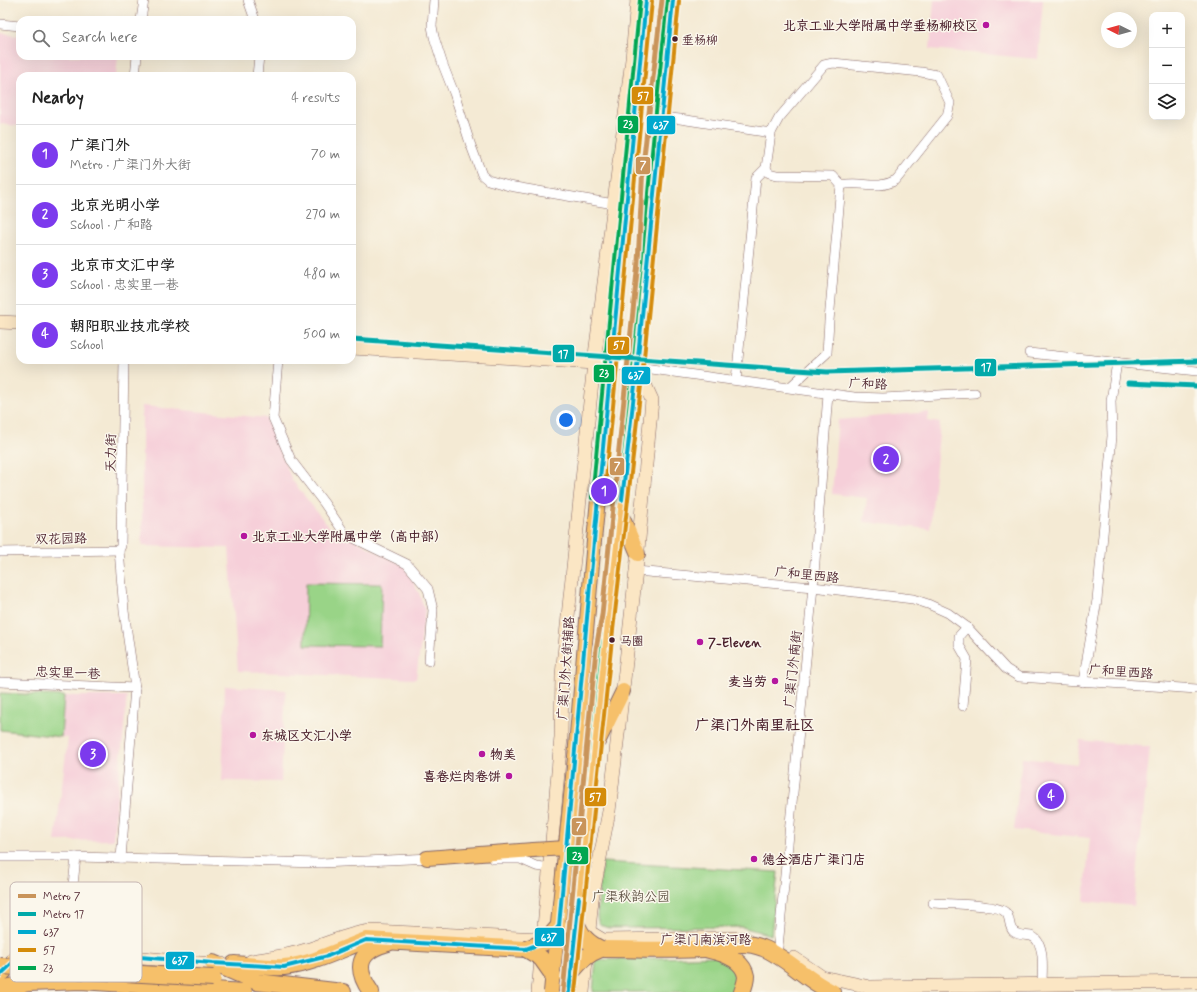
<!DOCTYPE html>
<meta charset="utf-8">
<style>
:root{--surface:#fff;--page:#f6f6f6;--text:#222;--muted:#767676;--line:#e0e0e0;--accent:#7c3aed}
body{margin:0;font-family:Mynerve,"LXGW WenKai TC",sans-serif;background:var(--page);color:var(--text)}
.controls{position:absolute;right:12px;top:12px;display:grid;overflow:hidden;border-radius:8px;box-shadow:0 4px 16px #0002}
.controls button{width:36px;height:36px;display:grid;place-items:center;padding:0;border:0;border-bottom:1px solid var(--line);background:var(--surface);color:var(--text);font:20px sans-serif}
.compass{position:absolute;left:1101px;top:12px;width:36px;height:36px;border-radius:50%;background:var(--surface);box-shadow:0 4px 16px #0002;rotate:275deg}
.you{position:absolute;left:566px;top:420px;width:14px;height:14px;margin:-10px;border:3px solid #fff;border-radius:50%;background:#1a73e8;box-shadow:0 0 0 6px #1a73e833}
.badge{display:grid;place-items:center;width:26px;height:26px;border-radius:50%;background:var(--accent);color:#fff;font-size:13px;font-weight:700}
.pin{position:absolute;translate:-50% -50%;border:2px solid #fff;box-shadow:0 1px 4px #0006}
.list{margin:0;padding:0;list-style:none}
h2{display:flex;justify-content:space-between;align-items:center;height:52px;margin:0;padding:0 16px;font-size:17px}
h2 small{font-size:13px;font-weight:400;color:var(--muted)}
.list li{display:grid;grid-template-columns:26px 1fr auto;gap:12px;align-items:center;box-sizing:border-box;height:60px;padding:0 16px;border-top:1px solid var(--line)}
.list b{display:block;font-size:15px;white-space:nowrap}
.list p{margin:0;font-size:13px;white-space:nowrap;color:var(--muted)}
.list em{font-size:13px;font-style:normal;color:var(--muted)}
.icon{flex:none;width:22px;height:22px;fill:none;stroke:currentColor;stroke-width:2;stroke-linecap:round;stroke-linejoin:round}
.map{position:relative;flex:none;width:1197px;height:992px;overflow:hidden}
.search{position:absolute;background:var(--surface);box-shadow:0 4px 16px #0002;left:16px;top:16px;width:340px;height:44px;display:flex;align-items:center;gap:10px;box-sizing:border-box;padding:0 14px;border-radius:12px;color:var(--muted);font-size:15px}
.panel{position:absolute;background:var(--surface);box-shadow:0 4px 16px #0002;left:16px;top:72px;width:340px;height:292px;border-radius:12px}
.map>svg:first-child{display:block}
</style>
<div class="map">
<svg width="1197" height="992" viewBox="0 0 1197 992">
<rect width="100%" height="100%" fill="#fbf7ec"/>
<filter id="ink" filterUnits="userSpaceOnUse"><feTurbulence type="fractalNoise" baseFrequency=".025" numOctaves="2"/><feDisplacementMap in="SourceGraphic" scale="8" xChannelSelector="R" yChannelSelector="G"/><feConvolveMatrix kernelMatrix="1 2 1 2 8 2 1 2 1" color-interpolation-filters="sRGB"/></filter>
<filter id="wash" filterUnits="userSpaceOnUse"><feTurbulence type="fractalNoise" baseFrequency=".012" numOctaves="4" result="noise"/><feDisplacementMap in="SourceGraphic" scale="16" xChannelSelector="R" yChannelSelector="G"/><feGaussianBlur stdDeviation="0.9" result="paint"/><feColorMatrix in="noise" values="0 0 0 0 0 0 0 0 0 0 0 0 0 0 0 0 0 1.4 0 .05"/><feComposite in="paint" operator="in"/></filter>
<g filter="url(#wash)">
<rect width="100%" height="100%" fill="#f4ead4"/>
<g fill="#f6cfd9">
<polygon points="934,0 1043,0 1038,59 930,49"/>
<polygon points="0,33 20,35 20,56 118,56 116,76 20,76 20,126 0,124"/>
<polygon points="142,406 266,418 292,480 328,526 404,566 419,593 425,610 416,679 238,671 229,548 142,546"/>
<polygon points="929,412 928,421 940,423 930,529 864,522 867,498 832,494 838,420"/>
<polygon points="225,686 286,690 281,782 222,781"/>
<polygon points="0,693 64,696 127,696 113,840 55,841 68,738 0,730"/>
<polygon points="1080,740 1150,747 1134,906 1084,901 1090,838 1014,830 1022,758 1077,764"/>
</g>
<g fill="#99d487" stroke="#727a59">
<polygon points="306,583 382,584 380,646 305,645"/>
<polygon points="0,693 64,696 61,737 0,730"/>
<path d="M602,862l176,10 -7,63 -29,-8 -133,1c-8,-2 -11,-4 -12,-12z"/>
<path d="M720,956c16,9 23,12 18,32l-6,4h-139l3,-32z"/>
</g>
</g>
<g filter="url(#ink)">
<g fill="none" stroke-linecap="round" stroke-linejoin="round">
<defs>
<g id="street">
<polyline points="248,0 255,20"/>
<polyline points="434,0 432,26 434,37 443,65 454,93 470,143 482,175 488,180 509,186 614,204"/>
<polyline points="141,20 144,0"/>
<polyline points="0,24 20,26"/>
<polyline points="135,76 137,56"/>
<polyline points="257,76 259,56"/>
<polyline points="661,117 680,119 771,133"/>
<polyline points="1029,353 1197,371"/>
<polyline points="278,360 273,418 291,460 324,503 345,534 407,564 428,589 433,610 429,661"/>
<polyline points="594,363 637,367 854,397 883,398 975,393"/>
<polyline points="736,380 756,178 766,168"/>
<path d="M790,387l37,-34 2,-32 12,-136 -8,-9 -56,-1 -8,-2 -3,-5 5,-35 8,-15 45,-53 9,-2 88,9 16,3 13,28 -3,13 -51,64c-20,11 -34,0 -55,5"/>
<polyline points="119,550 124,611 135,688 121,858"/>
<polyline points="0,552 119,550 121,546 124,360"/>
<polyline points="636,571 813,587 913,599 928,604 948,613 967,627 1006,669 1019,677 1197,689"/>
<polyline points="0,682 135,688"/>
<polyline points="1083,682 1097,600 1112,436 1111,401 1117,362"/>
<polyline points="963,706 967,659 959,645 959,636 967,627"/>
<polyline points="0,857 76,857 66,951"/>
<polyline points="76,857 321,863 432,858"/>
<polyline points="493,859 520,859 536,866 551,868"/>
<path d="M933,903c13,1 65,1 72,9 6,4 3,14 8,19 5,5 12,4 18,5 15,5 11,35 11,48"/>
<polyline points="778,947 813,587 828,394"/>
</g>
<g id="secondary">
<polyline points="0,322 20,323"/>
<polyline points="352,348 594,363"/>
<polyline points="794,958 822,977 870,987 1197,982"/>
<path d="M13,959c28,-14 63,-7 93,-5 38,4 77,9 116,10"/>
<path d="M251,961c18,-3 37,-5 55,-11 22,-6 42,-17 65,-19l172,8 11,-15 8,-3 11,1 30,18 142,-2"/>
<polyline points="538,992 554,819 561,737 562,675 594,363 632,59 637,0"/>
<polyline points="583,992 592,899 609,811 615,761 636,571 652,400 637,367"/>
</g>
<g id="primary">
<polyline points="621,514 638,554"/>
<polyline points="598,742 623,691"/>
<polyline points="575,757 594,541 646,0"/>
<polyline points="593,759 637,367 673,0"/>
<polyline points="427,858 533,850"/>
</g>
<g id="highway">
<path d="M601,949c35,0 70,2 104,0 23,-1 33,-10 58,-1 25,10 44,33 69,44"/>
<path d="M709,950c14,3 34,9 37,26 0,6 -2,11 -4,16"/>
<polyline points="213,963 257,982 343,992"/>
<path d="M234,964c17,1 33,4 50,3 29,-3 55,-17 82,-27l160,9"/>
<polyline points="0,975 22,954"/>
<polyline points="0,989 29,983 81,981 244,992"/>
<path d="M371,992c-17,-24 -13,-41 17,-49"/>
</g>
</defs>
<use href="#street" stroke="#866666" stroke-width="10"/>
<use href="#secondary" stroke="#866666" stroke-width="14"/>
<use href="#primary" stroke="#866666" stroke-width="16"/>
<use href="#highway" stroke="#866666" stroke-width="18"/>
<use href="#street" stroke="#fff" stroke-width="9"/>
<use href="#secondary" stroke="#fbe6c4" stroke-width="13"/>
<use href="#primary" stroke="#f6c06b" stroke-width="14"/>
<use href="#highway" stroke="#f6c06b" stroke-width="16"/>
<defs>
<g id="primary-bridge">
<polyline points="533,850 566,848"/>
<polyline points="551,992 575,757"/>
<polyline points="569,992 593,759"/>
</g>
<g id="highway-bridge">
<path d="M576,922c5,14 12,21 25,27"/>
<polyline points="526,949 545,942 559,926"/>
<polyline points="526,949 541,958 553,975"/>
<polyline points="0,966 213,978"/>
<path d="M571,973c9,-11 16,-19 30,-24"/>
</g>
</defs>
<use href="#primary-bridge" stroke="#866666" stroke-width="16" stroke-linecap="butt"/>
<use href="#highway-bridge" stroke="#866666" stroke-width="18" stroke-linecap="butt"/>
<use href="#primary-bridge" stroke="#f6c06b" stroke-width="14"/>
<use href="#highway-bridge" stroke="#f6c06b" stroke-width="16"/>
<defs>
<g id="bus-1">
<polyline points="622,500 637,367 673,0"/>
<polyline points="0,975 22,954 39,952 66,951 213,963 284,967 328,956 366,940 526,949 545,942 559,926 594,541 646,0"/>
<polyline points="569,992 579,898"/>
</g>
<g id="bus-2">
<polyline points="604,500 652,1"/>
<polyline points="575,992 612,639 643,368 679,1"/>
</g>
<g id="bus-3">
<polyline points="592,498 640,0"/>
<polyline points="563,991 600,637 631,366 667,0"/>
</g>
</defs>
<use href="#bus-1" stroke="#fbf7ec" stroke-width="7"/>
<use href="#bus-2" stroke="#fbf7ec" stroke-width="7"/>
<use href="#bus-3" stroke="#fbf7ec" stroke-width="7"/>
<use href="#bus-1" stroke="#00a9ce" stroke-width="4"/>
<use href="#bus-2" stroke="#d48b09" stroke-width="4"/>
<use href="#bus-3" stroke="#00a651" stroke-width="4"/>
<defs>
<polyline id="metro-1" points="563,992 596,649 602,615 638,262 643,165 662,0"/>
<g id="metro-2">
<polyline points="352,339 827,372 1197,361"/>
<polyline points="1128,383 1197,386"/>
</g>
</defs>
<use href="#metro-1" stroke="#fbf7ec" stroke-width="8"/>
<use href="#metro-2" stroke="#fbf7ec" stroke-width="8"/>
<use href="#metro-1" stroke="#c9945a" stroke-width="5"/>
<use href="#metro-2" stroke="#00a9a9" stroke-width="5"/>
</g>
</g>
<g fill="#b5179e" stroke="#fbf7ec" stroke-width="1.5">
<circle cx="986" cy="25" r="4"/>
<circle cx="244" cy="536" r="4"/>
<circle cx="700" cy="642" r="4"/>
<circle cx="775" cy="681" r="4"/>
<circle cx="253" cy="735" r="4"/>
<circle cx="482" cy="754" r="4"/>
<circle cx="509" cy="776" r="4"/>
<circle cx="754" cy="859" r="4"/>
</g>
<g fill="#4a1f2b" stroke="#fbf7ec" stroke-width="1.5">
<circle cx="675" cy="39" r="3.5"/>
<circle cx="612" cy="640" r="3.5"/>
</g>
<g text-anchor="middle" stroke-width="3" stroke-linejoin="round" paint-order="stroke">
<g font-size="12" fill="#4a1f2b" stroke="#fbf7ec" text-anchor="start">
<text x="682" y="44">垂杨柳</text>
<text x="620" y="645">马圈</text>
</g>
<g font-size="13" font-weight="bold" fill="#4a1f2b" stroke="#fbf7ec" text-anchor="start">
<text x="978" y="30" text-anchor="end">北京工业大学附属中学垂杨柳校区</text>
<text x="252" y="541">北京工业大学附属中学（高中部）</text>
<text x="708" y="647">7-Eleven</text>
<text x="767" y="686" text-anchor="end">麦当劳</text>
<text x="261" y="740">东城区文汇小学</text>
<text x="490" y="759">物美</text>
<text x="501" y="781" text-anchor="end">喜卷烂肉卷饼</text>
<text x="762" y="864">德全酒店广渠门店</text>
</g>
<g font-size="13" fill="#4a1f2b" stroke="#fbf7ec">
<text transform="translate(868 383) rotate(2)" y="5">广和路</text>
<text transform="translate(110 453) rotate(-89)" y="5">天力街</text>
<text transform="translate(61 538) rotate(-1)" y="5">双花园路</text>
<text transform="translate(807 574) rotate(6)" y="5">广和里西路</text>
<text transform="translate(565 668) rotate(-86)" y="5">广渠门外大街辅路</text>
<text transform="translate(792 669) rotate(-84)" y="5">广渠门外南街</text>
<text transform="translate(1121 671) rotate(4)" y="5">广和里西路</text>
<text transform="translate(68 672) rotate(2)" y="5">忠实里一巷</text>
<text x="706" y="944">广渠门南滨河路</text>
</g>
<g font-size="13" fill="#625547" stroke="#fbf7ec">
<text x="631" y="901">广渠秋韵公园</text>
</g>
<g font-size="15" font-weight="bold" fill="#4a1f2b" stroke="#fbf7ec">
<text x="755" y="730">广渠门外南里社区</text>
</g>
</g>
<rect x="10" y="882" width="132" height="100" rx="6" fill="#fbf7ec" stroke="#c6b6b2" stroke-width="1"/>
<rect x="18" y="894" width="18" height="4" fill="#c9945a"/>
<rect x="18" y="912" width="18" height="4" fill="#00a9a9"/>
<rect x="18" y="930" width="18" height="4" fill="#00a9ce"/>
<rect x="18" y="948" width="18" height="4" fill="#d48b09"/>
<rect x="18" y="966" width="18" height="4" fill="#00a651"/>
<g font-size="11" fill="#4a1f2b">
<text x="43" y="900">Metro 7</text>
<text x="43" y="918">Metro 17</text>
<text x="43" y="936">637</text>
<text x="43" y="954">57</text>
<text x="43" y="972">23</text>
</g>
<g stroke="#fbf7ec" stroke-width="1.5">
<rect x="631" y="86" width="23" height="19" rx="4" fill="#d48b09"/>
<rect x="617" y="115" width="22" height="19" rx="4" fill="#00a651"/>
<rect x="646" y="115" width="30" height="20" rx="4" fill="#00a9ce"/>
<rect x="635" y="156" width="16" height="19" rx="4" fill="#c9945a"/>
<rect x="607" y="336" width="23" height="19" rx="4" fill="#d48b09"/>
<rect x="552" y="344" width="23" height="19" rx="4" fill="#00a9a9"/>
<rect x="974" y="358" width="23" height="19" rx="4" fill="#00a9a9"/>
<rect x="593" y="364" width="22" height="19" rx="4" fill="#00a651"/>
<rect x="621" y="366" width="30" height="19" rx="4" fill="#00a9ce"/>
<rect x="609" y="457" width="16" height="19" rx="4" fill="#c9945a"/>
<rect x="584" y="787" width="23" height="20" rx="4" fill="#d48b09"/>
<rect x="571" y="817" width="16" height="19" rx="4" fill="#c9945a"/>
<rect x="566" y="846" width="23" height="19" rx="4" fill="#00a651"/>
<rect x="534" y="927" width="31" height="20" rx="4" fill="#00a9ce"/>
<rect x="165" y="951" width="30" height="19" rx="4" fill="#00a9ce"/>
</g>
<g font-size="11" text-anchor="middle" font-weight="bold" fill="#fff">
<text x="643" y="100">57</text>
<text x="628" y="128">23</text>
<text x="661" y="129">637</text>
<text x="643" y="169">7</text>
<text x="619" y="349">57</text>
<text x="563" y="358">17</text>
<text x="986" y="371">17</text>
<text x="604" y="377">23</text>
<text x="636" y="379">637</text>
<text x="617" y="470">7</text>
<text x="595" y="801">57</text>
<text x="579" y="830">7</text>
<text x="577" y="860">23</text>
<text x="549" y="941">637</text>
<text x="180" y="964">637</text>
</g>
</svg>
<div class="controls">
<button>+</button>
<button>−</button>
<button><svg class="icon" aria-label="layers" viewBox="0 0 24 24"><path d="M12 4l9 5-9 5-9-5zM3 14l9 5 9-5"/></svg></button>
</div>
<svg class="compass" viewBox="-18 -18 36 36"><path d="M0-13l5 13h-10z" fill="#e53935"/><path d="M0 13l5-13h-10z" fill="#767676"/></svg>
<div class="you"></div>
<div class="pin badge" style="left:604px;top:491px">1</div>
<div class="pin badge" style="left:886px;top:459px">2</div>
<div class="pin badge" style="left:93px;top:754px">3</div>
<div class="pin badge" style="left:1051px;top:796px">4</div>
<div class="search"><svg class="icon" aria-label="search" viewBox="0 0 24 24"><circle cx="10" cy="10" r="6"/><path d="M15 15l6 6"/></svg>Search here</div>
<section class="panel">
<h2>Nearby<small>4 results</small></h2>
<ul class="list">
<li><span class="badge">1</span><div><b>广渠门外</b><p>Metro · 广渠门外大街</p></div><em>70 m</em></li>
<li><span class="badge">2</span><div><b>北京光明小学</b><p>School · 广和路</p></div><em>270 m</em></li>
<li><span class="badge">3</span><div><b>北京市文汇中学</b><p>School · 忠实里一巷</p></div><em>480 m</em></li>
<li><span class="badge">4</span><div><b>朝阳职业技术学校</b><p>School</p></div><em>500 m</em></li>
</ul>
</section>
</div>
